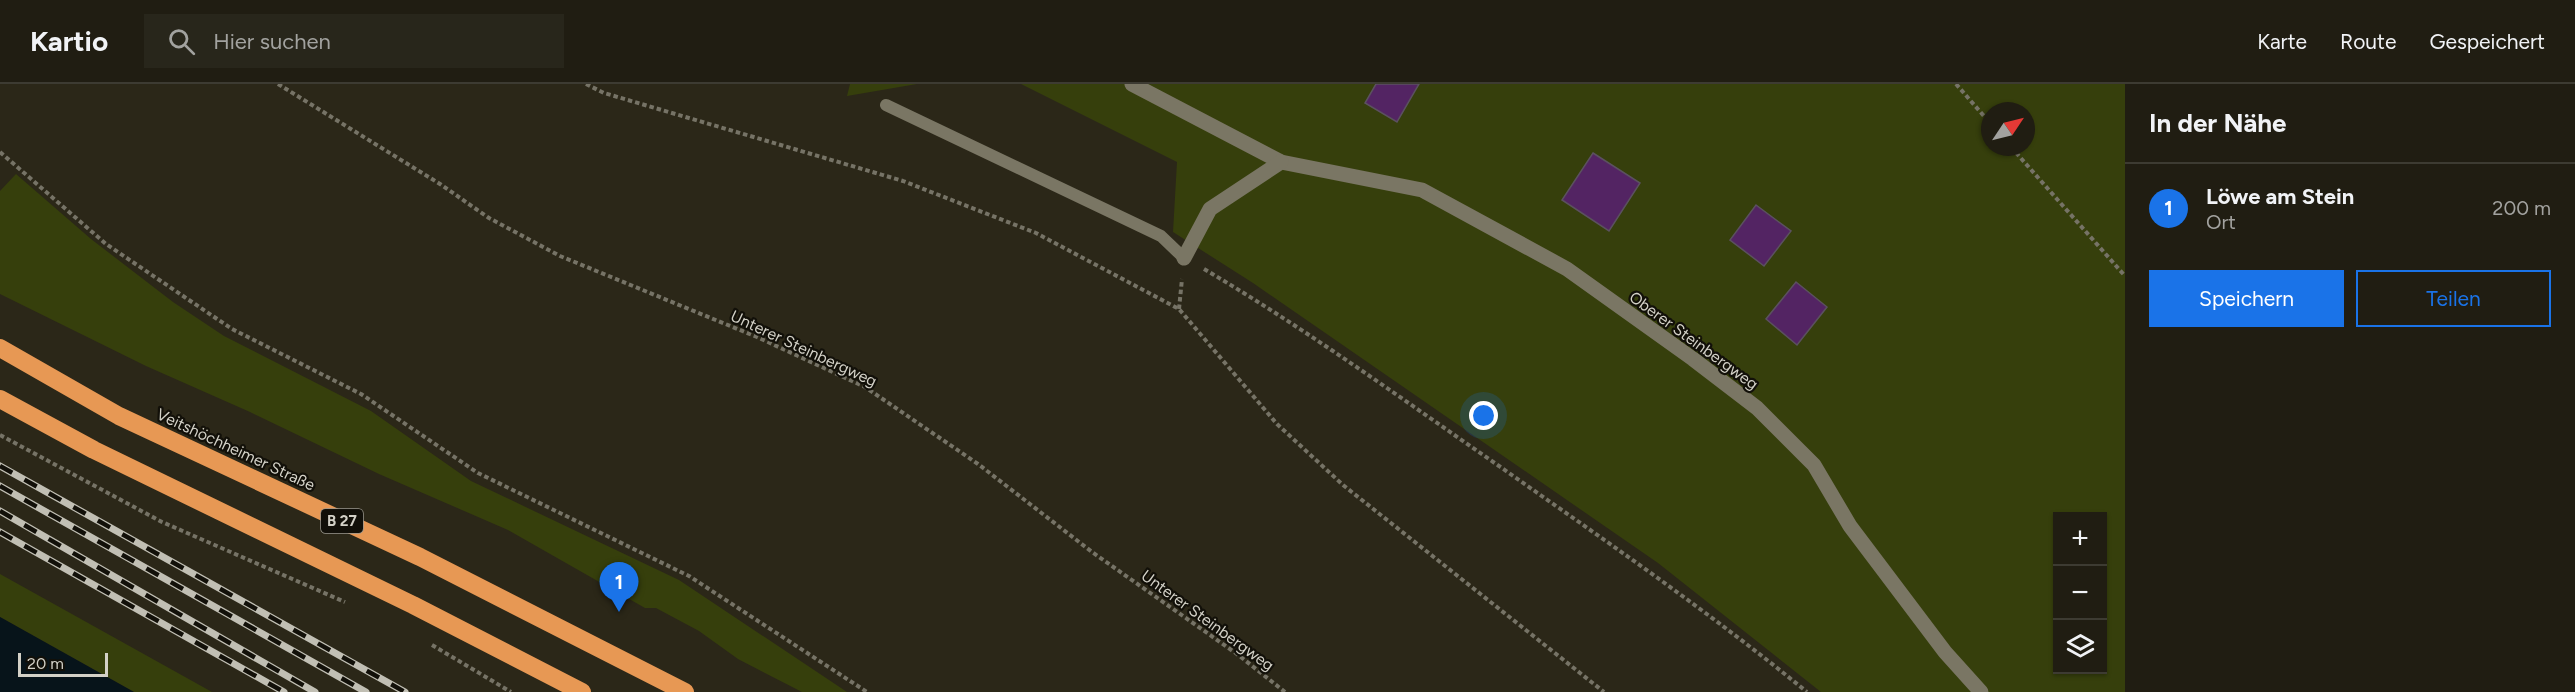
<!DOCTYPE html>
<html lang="de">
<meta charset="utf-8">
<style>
:root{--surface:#201d12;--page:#28261b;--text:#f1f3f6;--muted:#a2a29f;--line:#3d3b32;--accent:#1a73e8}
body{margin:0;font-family:Figtree,sans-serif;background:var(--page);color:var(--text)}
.controls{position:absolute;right:18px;bottom:18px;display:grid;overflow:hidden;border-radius:0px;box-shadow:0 2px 4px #0004}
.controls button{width:54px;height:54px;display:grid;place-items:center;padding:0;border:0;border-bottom:2px solid var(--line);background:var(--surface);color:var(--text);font:30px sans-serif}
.compass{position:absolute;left:1981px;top:18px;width:54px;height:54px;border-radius:50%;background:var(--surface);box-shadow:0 2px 4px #0004;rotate:55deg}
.scale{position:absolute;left:18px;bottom:15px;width:90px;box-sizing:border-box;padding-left:6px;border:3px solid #d3d1c7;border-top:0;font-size:16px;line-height:21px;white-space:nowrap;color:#d3d1c7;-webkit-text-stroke:4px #121009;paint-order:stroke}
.you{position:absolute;left:1484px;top:332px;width:21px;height:21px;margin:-15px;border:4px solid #fff;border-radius:50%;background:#1a73e8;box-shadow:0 0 0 9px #1a73e833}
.badge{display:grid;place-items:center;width:39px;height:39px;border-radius:50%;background:var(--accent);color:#fff;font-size:20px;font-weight:700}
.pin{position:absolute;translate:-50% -50px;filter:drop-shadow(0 2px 3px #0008)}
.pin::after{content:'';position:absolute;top:32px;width:21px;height:18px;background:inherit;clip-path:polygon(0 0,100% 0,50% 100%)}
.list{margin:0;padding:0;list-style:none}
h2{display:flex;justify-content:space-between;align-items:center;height:78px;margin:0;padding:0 24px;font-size:26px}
h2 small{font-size:20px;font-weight:400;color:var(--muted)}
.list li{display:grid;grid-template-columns:39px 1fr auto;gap:18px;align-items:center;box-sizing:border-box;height:90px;padding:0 24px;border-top:2px solid var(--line)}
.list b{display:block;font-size:22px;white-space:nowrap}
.list p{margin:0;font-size:20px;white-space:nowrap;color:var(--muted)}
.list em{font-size:20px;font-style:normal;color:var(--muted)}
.actions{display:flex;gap:12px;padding:18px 24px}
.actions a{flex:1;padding:14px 0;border:2px solid var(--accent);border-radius:0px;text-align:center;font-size:21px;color:var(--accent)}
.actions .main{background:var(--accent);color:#fff}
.icon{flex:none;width:33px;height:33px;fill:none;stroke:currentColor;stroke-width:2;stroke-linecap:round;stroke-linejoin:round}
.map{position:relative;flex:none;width:2125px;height:608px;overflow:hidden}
header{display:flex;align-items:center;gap:36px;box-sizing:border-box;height:84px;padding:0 30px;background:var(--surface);border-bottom:2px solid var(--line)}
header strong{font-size:28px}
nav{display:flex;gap:33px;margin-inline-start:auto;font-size:21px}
.search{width:420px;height:54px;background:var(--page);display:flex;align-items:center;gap:15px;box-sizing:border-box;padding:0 21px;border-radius:0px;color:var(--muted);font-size:22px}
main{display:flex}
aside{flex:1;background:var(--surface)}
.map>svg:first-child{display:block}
</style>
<header>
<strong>Kartio</strong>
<div class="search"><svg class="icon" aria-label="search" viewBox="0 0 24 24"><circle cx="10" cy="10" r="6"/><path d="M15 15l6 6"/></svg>Hier suchen</div>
<nav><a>Karte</a><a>Route</a><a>Gespeichert</a></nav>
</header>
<main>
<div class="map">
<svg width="2125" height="608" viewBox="0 0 2125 608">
<rect width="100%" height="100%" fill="#2b2718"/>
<g fill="#363f0c" fill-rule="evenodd">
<polygon points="850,0 917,0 847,12"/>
<path d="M1021,0h1104v608h-304l-163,-129 -405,-280 -80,-51 4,-70zM1990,27h36v36h-36zM2058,432h44v154h-44z"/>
<polygon points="16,90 91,155 173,218 224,252 371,327 471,397 679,496 847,608 802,608 738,575 699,547 656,524 645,524 508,446 379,390 250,328 146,282 0,210 0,107"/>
<polygon points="0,490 212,608 134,608 0,533"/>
</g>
<polygon fill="#07141a" points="0,533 134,608 0,608"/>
<g fill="#532463" stroke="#5b515f" stroke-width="1.5">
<polygon points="1376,0 1419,0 1397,38 1365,19"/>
<polygon points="1593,69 1640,99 1609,147 1562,116"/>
<polygon points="1756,121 1791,147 1764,182 1730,156"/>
<polygon points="1796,198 1827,223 1797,261 1766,235"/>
</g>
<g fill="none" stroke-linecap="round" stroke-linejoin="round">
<g stroke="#767366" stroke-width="4" stroke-dasharray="4.5 3" stroke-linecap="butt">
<polyline points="278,0 440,100 489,134 560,172 757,253 865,303 978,380 1092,468 1237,570 1285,608"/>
<polyline points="586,0 604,9 903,97 1036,149 1179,225 1277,340 1343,401 1604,608"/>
<polyline points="1956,0 1990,39"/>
<polyline points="2011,63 2125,192"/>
<polyline points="0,68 106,160 232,245 361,310 478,389 689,492 867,608"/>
<path d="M1204,185c102,60 198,130 295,197 104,73 209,145 308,226"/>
<polyline points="1179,225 1182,195"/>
<polyline points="0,351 162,438 345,518"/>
<polyline points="432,561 511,608"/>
</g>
<polyline stroke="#7a7664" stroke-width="12" points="886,21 1161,152 1184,174"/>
<g stroke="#7a7664" stroke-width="15">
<polyline points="1132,0 1281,78 1422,106 1567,185 1693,275 1757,324 1814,381 1850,442 1945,568 1981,608"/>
<polyline points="1184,174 1210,125 1281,78"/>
</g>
<g stroke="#e79854" stroke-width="18">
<polyline points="0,264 119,332 420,473 685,608"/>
<polyline points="0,315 94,366 413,521 582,608"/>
</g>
<defs>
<g id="rail">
<polyline points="0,382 405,608"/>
<polyline points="0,402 366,608"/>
<polyline points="0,427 315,608"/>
<polyline points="0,448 284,608"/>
</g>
</defs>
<use href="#rail" stroke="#c1bfb4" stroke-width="7"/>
<use href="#rail" stroke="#121009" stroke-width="4.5" stroke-dasharray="14" stroke-linecap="butt"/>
</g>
<g text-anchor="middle" stroke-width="4.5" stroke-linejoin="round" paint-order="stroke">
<rect fill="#121009" stroke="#99978e" stroke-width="1.5" x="321" y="425" width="42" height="24" rx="4.5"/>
<g font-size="15" font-weight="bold" fill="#d3d1c7">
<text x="342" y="442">B 27</text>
</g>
<g font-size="16" fill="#d3d1c7" stroke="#121009">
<text transform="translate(1694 256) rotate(36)" y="6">Oberer Steinbergweg</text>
<text transform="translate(804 264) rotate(25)" y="6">Unterer Steinbergweg</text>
<text transform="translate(236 365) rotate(25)" y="6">Veitshöchheimer Straße</text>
<text transform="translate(1208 536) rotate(36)" y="6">Unterer Steinbergweg</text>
</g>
</g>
</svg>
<div class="controls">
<button>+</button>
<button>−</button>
<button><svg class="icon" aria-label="layers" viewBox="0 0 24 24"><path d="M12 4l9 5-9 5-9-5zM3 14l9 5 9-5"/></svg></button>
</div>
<svg class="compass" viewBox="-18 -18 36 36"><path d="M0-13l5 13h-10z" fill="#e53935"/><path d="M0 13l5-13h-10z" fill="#a2a29f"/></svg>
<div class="scale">20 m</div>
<div class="you"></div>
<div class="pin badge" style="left:619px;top:528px">1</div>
</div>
<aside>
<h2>In der Nähe<small></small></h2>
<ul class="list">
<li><span class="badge">1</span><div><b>Löwe am Stein</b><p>Ort</p></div><em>200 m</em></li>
</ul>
<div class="actions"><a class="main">Speichern</a><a>Teilen</a></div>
</aside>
</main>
